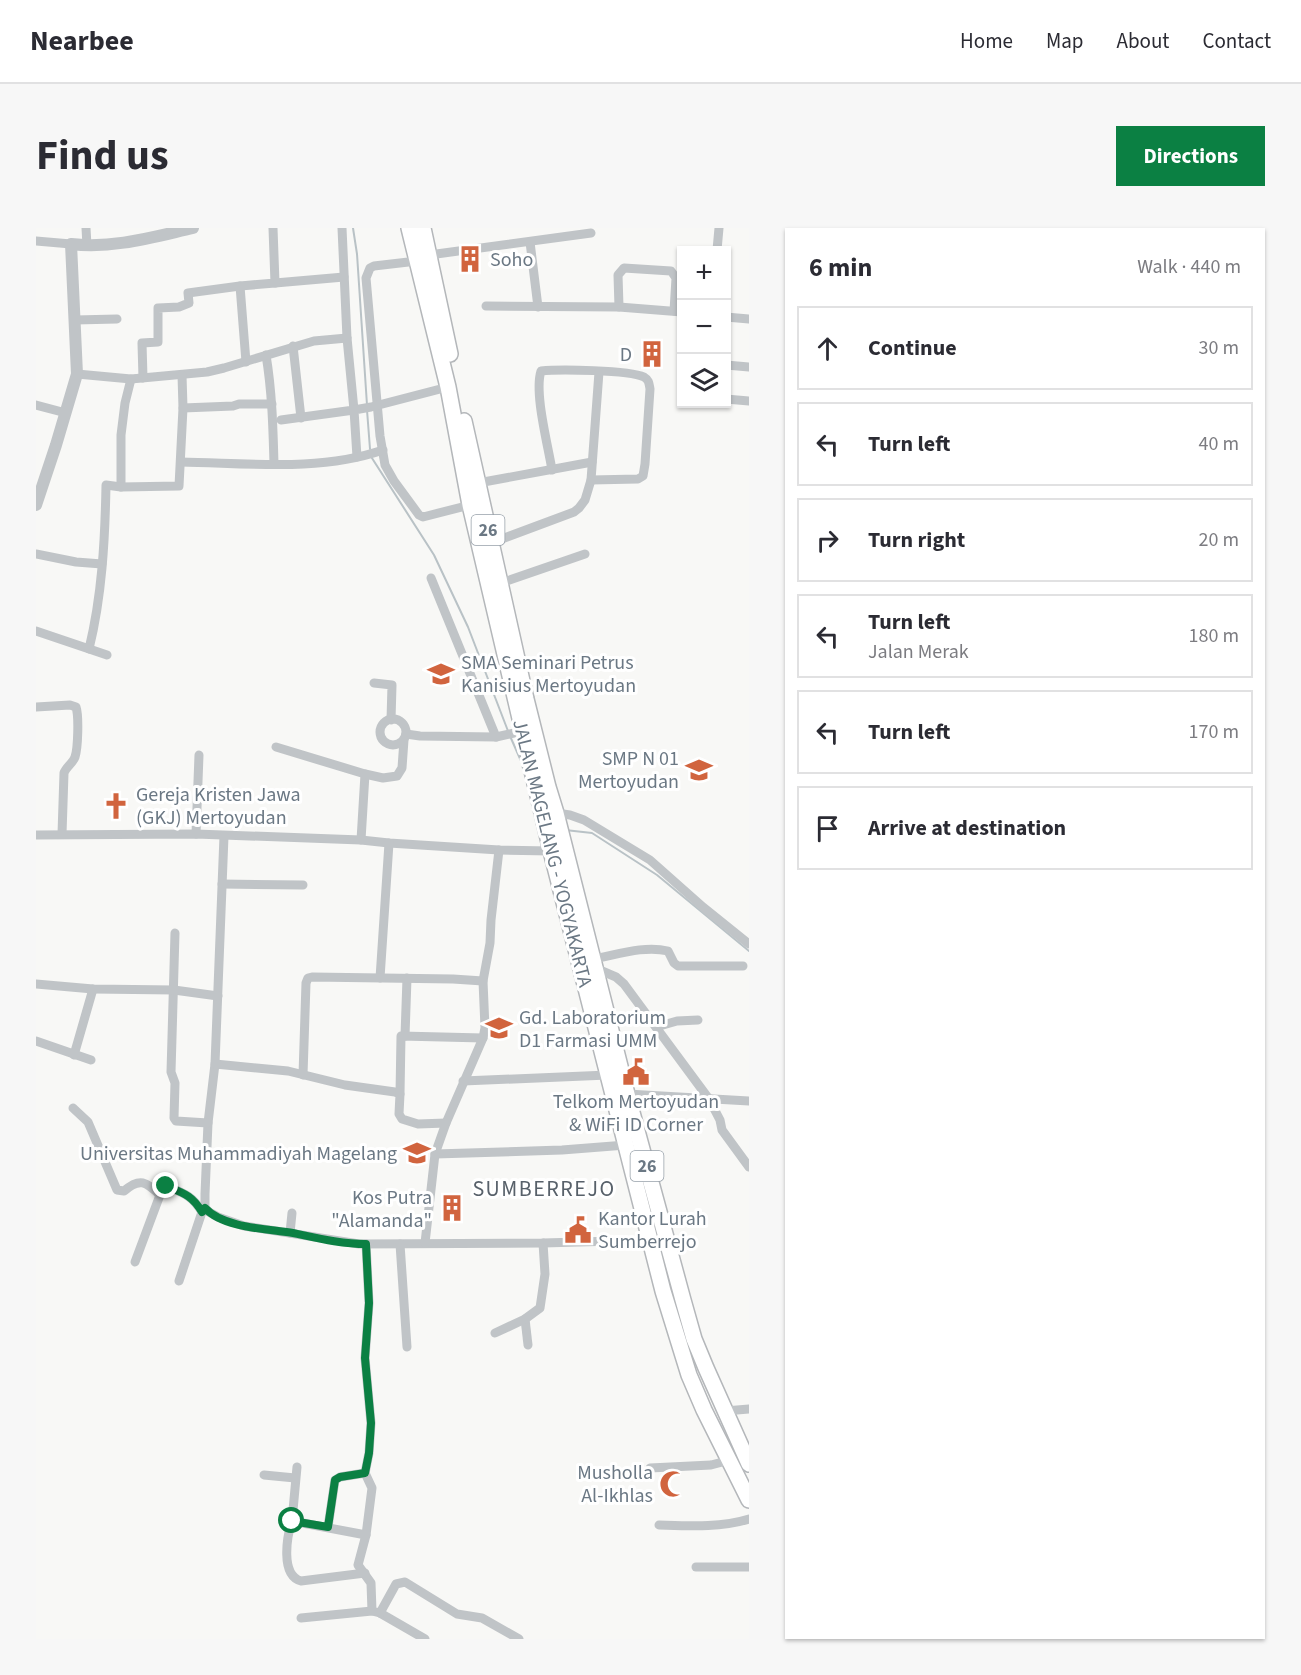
<!DOCTYPE html>
<meta charset="utf-8">
<style>
:root{--surface:#fff;--page:#f7f7f7;--text:#2b2b33;--muted:#7c7c81;--line:#e1e1e2;--accent:#0b8043}
body{margin:0;font-family:"Source Sans 3",sans-serif;background:var(--page);color:var(--text)}
.controls{position:absolute;right:18px;top:18px;display:grid;overflow:hidden;border-radius:0px;box-shadow:0 2px 4px #0004}
.controls button{width:54px;height:54px;display:grid;place-items:center;padding:0;border:0;border-bottom:2px solid var(--line);background:var(--surface);color:var(--text);font:30px sans-serif}
.stop{position:absolute;width:18px;height:18px;margin:-14px;border:4px solid #0b8043;border-radius:50%;background:#fff}
.stop.end{background:#0b8043;border-color:#fff;box-shadow:0 2px 6px #0008}
.list{margin:0;padding:0;list-style:none}
h2{display:flex;justify-content:space-between;align-items:center;height:78px;margin:0;padding:0 24px;font-size:26px}
h2 small{font-size:20px;font-weight:400;color:var(--muted)}
.list li{display:grid;grid-template-columns:39px 1fr auto;gap:18px;align-items:center;box-sizing:border-box;height:84px;margin:0 12px 12px;padding:0 12px;border:2px solid var(--line);border-radius:0px}
.list b{display:block;font-size:22px;white-space:nowrap}
.list p{margin:0;font-size:20px;white-space:nowrap;color:var(--muted)}
.list em{font-size:20px;font-style:normal;color:var(--muted)}
.icon{flex:none;width:33px;height:33px;fill:none;stroke:currentColor;stroke-width:2;stroke-linecap:round;stroke-linejoin:round}
.map{position:relative;flex:none;width:713px;height:1411px;overflow:hidden;border-radius:0px}
header{display:flex;align-items:center;gap:36px;box-sizing:border-box;height:84px;padding:0 30px;background:var(--surface);border-bottom:2px solid var(--line)}
header strong{font-size:28px}
nav{display:flex;gap:33px;margin-inline-start:auto;font-size:21px}
.intro{display:flex;align-items:center;justify-content:space-between;box-sizing:border-box;height:144px;padding:0 36px}
h1{margin:0;font-size:42px}
.button{padding:15px 27px;border-radius:0px;background:var(--accent);color:#fff;font-size:21px;font-weight:700}
main{display:flex;gap:36px;padding:0 36px}
aside{flex:1;background:var(--surface);border-radius:0px;box-shadow:0 2px 4px #0004}
.map>svg:first-child{display:block}
</style>
<header>
<strong>Nearbee</strong>
<nav><a>Home</a><a>Map</a><a>About</a><a>Contact</a></nav>
</header>
<div class="intro"><h1>Find us</h1><a class="button">Directions</a></div>
<main>
<div class="map">
<svg width="713" height="1411" viewBox="0 0 713 1411">
<rect width="100%" height="100%" fill="#f8f8f6"/>
<g fill="none" stroke-linecap="round" stroke-linejoin="round">
<g stroke="#b9c2c6" stroke-width="2">
<polyline points="317,0 321,26 331,177"/>
<polyline points="331,182 334,221"/>
<polyline points="334,227 398,327 432,399 472,503"/>
<polyline points="474,508 485,533 496,574"/>
<polyline points="529,602 556,605 621,647 713,723"/>
</g>
<defs>
<g id="trunk">
<polyline points="373,0 412,159 434,277 515,623 627,1063 653,1147 668,1182 713,1272"/>
<polyline points="387,0 414,126"/>
<polyline points="428,193 490,471 512,559 520,585 591,866 647,1072 658,1111 670,1140 713,1236"/>
</g>
</defs>
<use href="#trunk" stroke="#b4b7ba" stroke-width="18"/>
<g stroke="#c0c4c7" stroke-width="9">
<polyline points="50,0 51,18"/>
<polyline points="0,13 35,16"/>
<polyline points="494,14 502,79"/>
<polyline points="681,22 683,0"/>
<polyline points="393,27 555,5"/>
<polyline points="381,33 338,38 334,40 330,50 344,208 349,237 358,253 383,287 387,289 434,277"/>
<polyline points="239,55 308,49"/>
<polyline points="204,58 210,134"/>
<polyline points="450,78 583,79 646,84"/>
<polyline points="583,79 582,47 588,40 635,43 640,50 638,83"/>
<polyline points="690,89 713,91"/>
<polyline points="39,92 81,91"/>
<polyline points="257,118 265,190"/>
<path d="M230,127c6,36 7,72 8,109"/>
<polyline points="690,137 713,139"/>
<polyline points="41,146 95,151 171,144 188,140 278,113 311,110"/>
<polyline points="107,150 106,115 122,114 122,80 143,79 153,75 152,65 204,58 239,55 237,0"/>
<polyline points="690,171 713,173"/>
<polyline points="0,177 30,185"/>
<polyline points="147,180 197,178 203,176 236,176"/>
<polyline points="245,192 318,182 311,110 306,0"/>
<polyline points="321,229 318,182 335,179 412,159"/>
<path d="M145,234c66,1 138,10 202,-12"/>
<path d="M516,242c-4,-25 -18,-77 -11,-99 18,-2 88,-1 103,6 5,3 5,6 6,12l-5,75 -2,12 -5,3 -47,1"/>
<polyline points="442,255 556,234"/>
<polyline points="85,259 85,207 89,175 95,151"/>
<polyline points="455,315 538,284 543,280 549,272 555,252 563,144"/>
<polyline points="0,326 40,334 66,336"/>
<polyline points="395,350 460,509"/>
<polyline points="465,355 549,326"/>
<polyline points="0,403 71,427"/>
<path d="M53,421c13,-53 16,-109 17,-164l15,2 58,-1 4,-78 -1,-33"/>
<polyline points="338,455 356,457 355,492"/>
<path d="M0,479l34,-2 6,2c3,9 2,41 -1,50 -2,6 -9,10 -11,16l-2,61"/>
<circle cx="357" cy="504" r="13"/>
<polyline points="370,506 384,508 460,509 487,503"/>
<polyline points="240,519 329,546 325,612"/>
<polyline points="329,546 347,550 361,548 366,540 368,512"/>
<polyline points="520,585 534,587 548,592 614,632 667,679 713,716"/>
<polyline points="160,606 163,527"/>
<polyline points="0,607 160,606 325,612 353,615 463,622 515,623"/>
<polyline points="188,608 179,836 172,895 169,966 169,980 173,984 182,989 208,998 323,1016 507,1015 615,1012"/>
<polyline points="186,656 267,657"/>
<polyline points="139,705 135,844 139,855 138,890 140,893 172,895"/>
<path d="M557,731c23,-4 51,-14 75,-8l6,12 4,3h65"/>
<polyline points="559,740 580,749 588,756 673,871 684,892 686,902 713,939"/>
<polyline points="344,750 353,615"/>
<polyline points="0,756 57,761 138,762 182,768"/>
<polyline points="620,799 641,793 662,792"/>
<polyline points="369,808 371,750"/>
<polyline points="0,813 55,832"/>
<polyline points="38,827 57,761"/>
<polyline points="179,836 252,843 309,857 359,864 364,866 363,886 366,891 382,896 410,895"/>
<polyline points="267,847 270,755 272,750 276,749 417,751 447,753"/>
<polyline points="427,853 572,847"/>
<polyline points="364,866 365,808 447,810"/>
<polyline points="591,866 713,873"/>
<path d="M37,880l15,14 29,68 7,1c16,-14 22,-9 36,4l2,-7 4,-2c17,7 26,9 36,26l3,-4"/>
<polyline points="399,926 526,922 590,917"/>
<polyline points="254,1005 256,985"/>
<polyline points="389,1015 399,926 410,895 447,810 449,800 447,753 454,715 455,692 463,622"/>
<polyline points="330,1016 333,1075 329,1130 335,1195 333,1225 329,1245 336,1260 330,1307 322,1337 335,1355 336,1383 344,1385 389,1411"/>
<polyline points="364,1016 371,1119"/>
<polyline points="99,1034 124,967"/>
<polyline points="143,1053 166,984"/>
<polyline points="489,1091 492,1117"/>
<polyline points="459,1105 489,1091 504,1080 509,1046 507,1015"/>
<polyline points="689,1183 713,1181"/>
<polyline points="614,1240 675,1237 694,1232"/>
<polyline points="228,1247 259,1250"/>
<polyline points="256,1293 261,1239"/>
<path d="M623,1297c30,1 61,3 90,-6"/>
<polyline points="292,1299 299,1252 304,1249 329,1245"/>
<polyline points="660,1339 713,1339"/>
<path d="M329,1345l-64,8c-21,-6 -14,-45 -9,-60l74,14"/>
<polyline points="344,1385 360,1356 369,1354 421,1386 446,1390 483,1411"/>
<polyline points="265,1390 336,1383"/>
</g>
<path stroke="#c0c4c7" stroke-width="12" d="M0,277l20,-60 21,-71 -6,-130c42,5 82,-7 122,-16"/>
<use href="#trunk" stroke="#fff" stroke-width="15"/>
</g>
<g fill="none" stroke-linecap="round" stroke-linejoin="round">
<path stroke="#0b8043" stroke-width="8" d="M130,958c17,7 26,9 36,26l3,-4c18,20 63,21 88,25 24,5 48,11 73,11l3,59 -4,55 6,65 -2,30 -4,20 -25,4 -5,3 -7,47 -36,-6"/>
</g>
<defs>
<symbol id="building-bare" viewBox="-9 -9 18 18"><path d="M-4-6H4V6H1V3H-1V6H-4ZM-2.5-4.3h1.7v1.8h-1.7ZM.8-4.3h1.7v1.8H.8ZM-2.5-1h1.7V.8h-1.7ZM.8-1h1.7V.8H.8Z" fill="#d1643e" stroke="#fff" stroke-width="2.5" paint-order="stroke"/></symbol>
<symbol id="school-bare" viewBox="-9 -9 18 18"><path d="M0-5L7-2L0 1L-7-2ZM-4 1L0 2.5L4 1V4Q0 6-4 4Z" fill="#d1643e" stroke="#fff" stroke-width="2.5" paint-order="stroke"/></symbol>
<symbol id="church-bare" viewBox="-9 -9 18 18"><path d="M-1.2-6h2.4v3.5h3.3v2.4h-3.3V6h-2.4V-.1h-3.3v-2.4h3.3Z" fill="#d1643e" stroke="#fff" stroke-width="2.5" paint-order="stroke"/></symbol>
<symbol id="university-bare" viewBox="-9 -9 18 18"><path d="M0-5L7-2L0 1L-7-2ZM-4 1L0 2.5L4 1V4Q0 6-4 4Z" fill="#d1643e" stroke="#fff" stroke-width="2.5" paint-order="stroke"/></symbol>
<symbol id="civic-bare" viewBox="-9 -9 18 18"><path d="M-.6-6.5H3V-4.5H.6V-3L4-1V1h2V6H-6V1h2V-1L-.6-3ZM-1.2 2.5V6h2.4V2.5Z" fill="#d1643e" stroke="#fff" stroke-width="2.5" paint-order="stroke"/></symbol>
<symbol id="mosque-bare" viewBox="-9 -9 18 18"><path d="M3.5-4.9A6 6 0 1 0 3.5 4.9A5 5 0 1 1 3.5-4.9Z" fill="#d1643e" stroke="#fff" stroke-width="2.5" paint-order="stroke"/></symbol>
</defs>
<g fill-rule="evenodd">
<use href="#building-bare" x="415" y="12" width="38" height="38"/>
<use href="#building-bare" x="597" y="107" width="38" height="38"/>
<use href="#school-bare" x="386" y="427" width="38" height="38"/>
<use href="#school-bare" x="644" y="523" width="38" height="38"/>
<use href="#church-bare" x="61" y="559" width="38" height="38"/>
<use href="#university-bare" x="444" y="781" width="38" height="38"/>
<use href="#civic-bare" x="581" y="825" width="38" height="38"/>
<use href="#university-bare" x="362" y="906" width="38" height="38"/>
<use href="#building-bare" x="397" y="961" width="38" height="38"/>
<use href="#civic-bare" x="523" y="983" width="38" height="38"/>
<use href="#mosque-bare" x="618" y="1237" width="38" height="38"/>
</g>
<g text-anchor="middle" stroke-width="6" stroke-linejoin="round" paint-order="stroke">
<g fill="#fff" stroke="#97a0a9" stroke-width="1.5">
<rect x="435.5" y="287" width="33" height="30" rx="4.5"/>
<rect x="594.5" y="923" width="33" height="30" rx="4.5"/>
</g>
<g font-size="18" font-weight="bold" fill="#6b7884">
<text x="452" y="308">26</text>
<text x="611" y="944">26</text>
</g>
<g font-size="20" fill="#6b7884" stroke="#fff" text-anchor="start">
<text x="454" y="38">Soho</text>
<text x="596" y="133" text-anchor="end">D</text>
<text x="425" y="441">SMA Seminari Petrus<tspan x="425" dy="23">Kanisius Mertoyudan</tspan></text>
<text x="643" y="537" text-anchor="end">SMP N 01<tspan x="643" dy="23">Mertoyudan</tspan></text>
<text x="100" y="573">Gereja Kristen Jawa<tspan x="100" dy="23">(GKJ) Mertoyudan</tspan></text>
<text x="483" y="796">Gd. Laboratorium<tspan x="483" dy="23">D1 Farmasi UMM</tspan></text>
<text x="600" y="880" text-anchor="middle">Telkom Mertoyudan<tspan x="600" dy="23">&amp; WiFi ID Corner</tspan></text>
<text x="361" y="932" text-anchor="end">Universitas Muhammadiyah Magelang</text>
<text x="396" y="976" text-anchor="end">Kos Putra<tspan x="396" dy="23">"Alamanda"</tspan></text>
<text x="562" y="997">Kantor Lurah<tspan x="562" dy="23">Sumberrejo</tspan></text>
<text x="617" y="1251" text-anchor="end">Musholla<tspan x="617" dy="23">Al-Ikhlas</tspan></text>
</g>
<g font-size="20" fill="#6b7884" stroke="#fff">
<text transform="translate(517 625) rotate(76)" y="7">JALAN MAGELANG - YOGYAKARTA</text>
</g>
<g font-size="22" letter-spacing="1.5" fill="#58616a" stroke="#fff">
<text x="508" y="968">SUMBERREJO</text>
</g>
</g>
</svg>
<div class="controls">
<button>+</button>
<button>−</button>
<button><svg class="icon" aria-label="layers" viewBox="0 0 24 24"><path d="M12 4l9 5-9 5-9-5zM3 14l9 5 9-5"/></svg></button>
</div>
<div class="stop" style="left:256px;top:1293px"></div>
<div class="stop end" style="left:130px;top:958px"></div>
</div>
<aside>
<h2>6 min<small>Walk · 440 m</small></h2>
<ul class="list">
<li><svg class="icon" aria-label="ahead" viewBox="0 0 24 24"><path d="M12 20V5M6 11l6-6 6 6"/></svg><div><b>Continue</b></div><em>30 m</em></li>
<li><svg class="icon" aria-label="left" viewBox="0 0 24 24"><path d="M17 20v-9H6M10 6l-5 5 5 5"/></svg><div><b>Turn left</b></div><em>40 m</em></li>
<li><svg class="icon" aria-label="right" viewBox="0 0 24 24"><path d="M7 20v-9h11M14 6l5 5-5 5"/></svg><div><b>Turn right</b></div><em>20 m</em></li>
<li><svg class="icon" aria-label="left" viewBox="0 0 24 24"><path d="M17 20v-9H6M10 6l-5 5 5 5"/></svg><div><b>Turn left</b><p>Jalan Merak</p></div><em>180 m</em></li>
<li><svg class="icon" aria-label="left" viewBox="0 0 24 24"><path d="M17 20v-9H6M10 6l-5 5 5 5"/></svg><div><b>Turn left</b></div><em>170 m</em></li>
<li><svg class="icon" aria-label="arrive" viewBox="0 0 24 24"><path d="M6 21V4h12l-3 4 3 4H6"/></svg><div><b>Arrive at destination</b></div></li>
</ul>
</aside>
</main>
